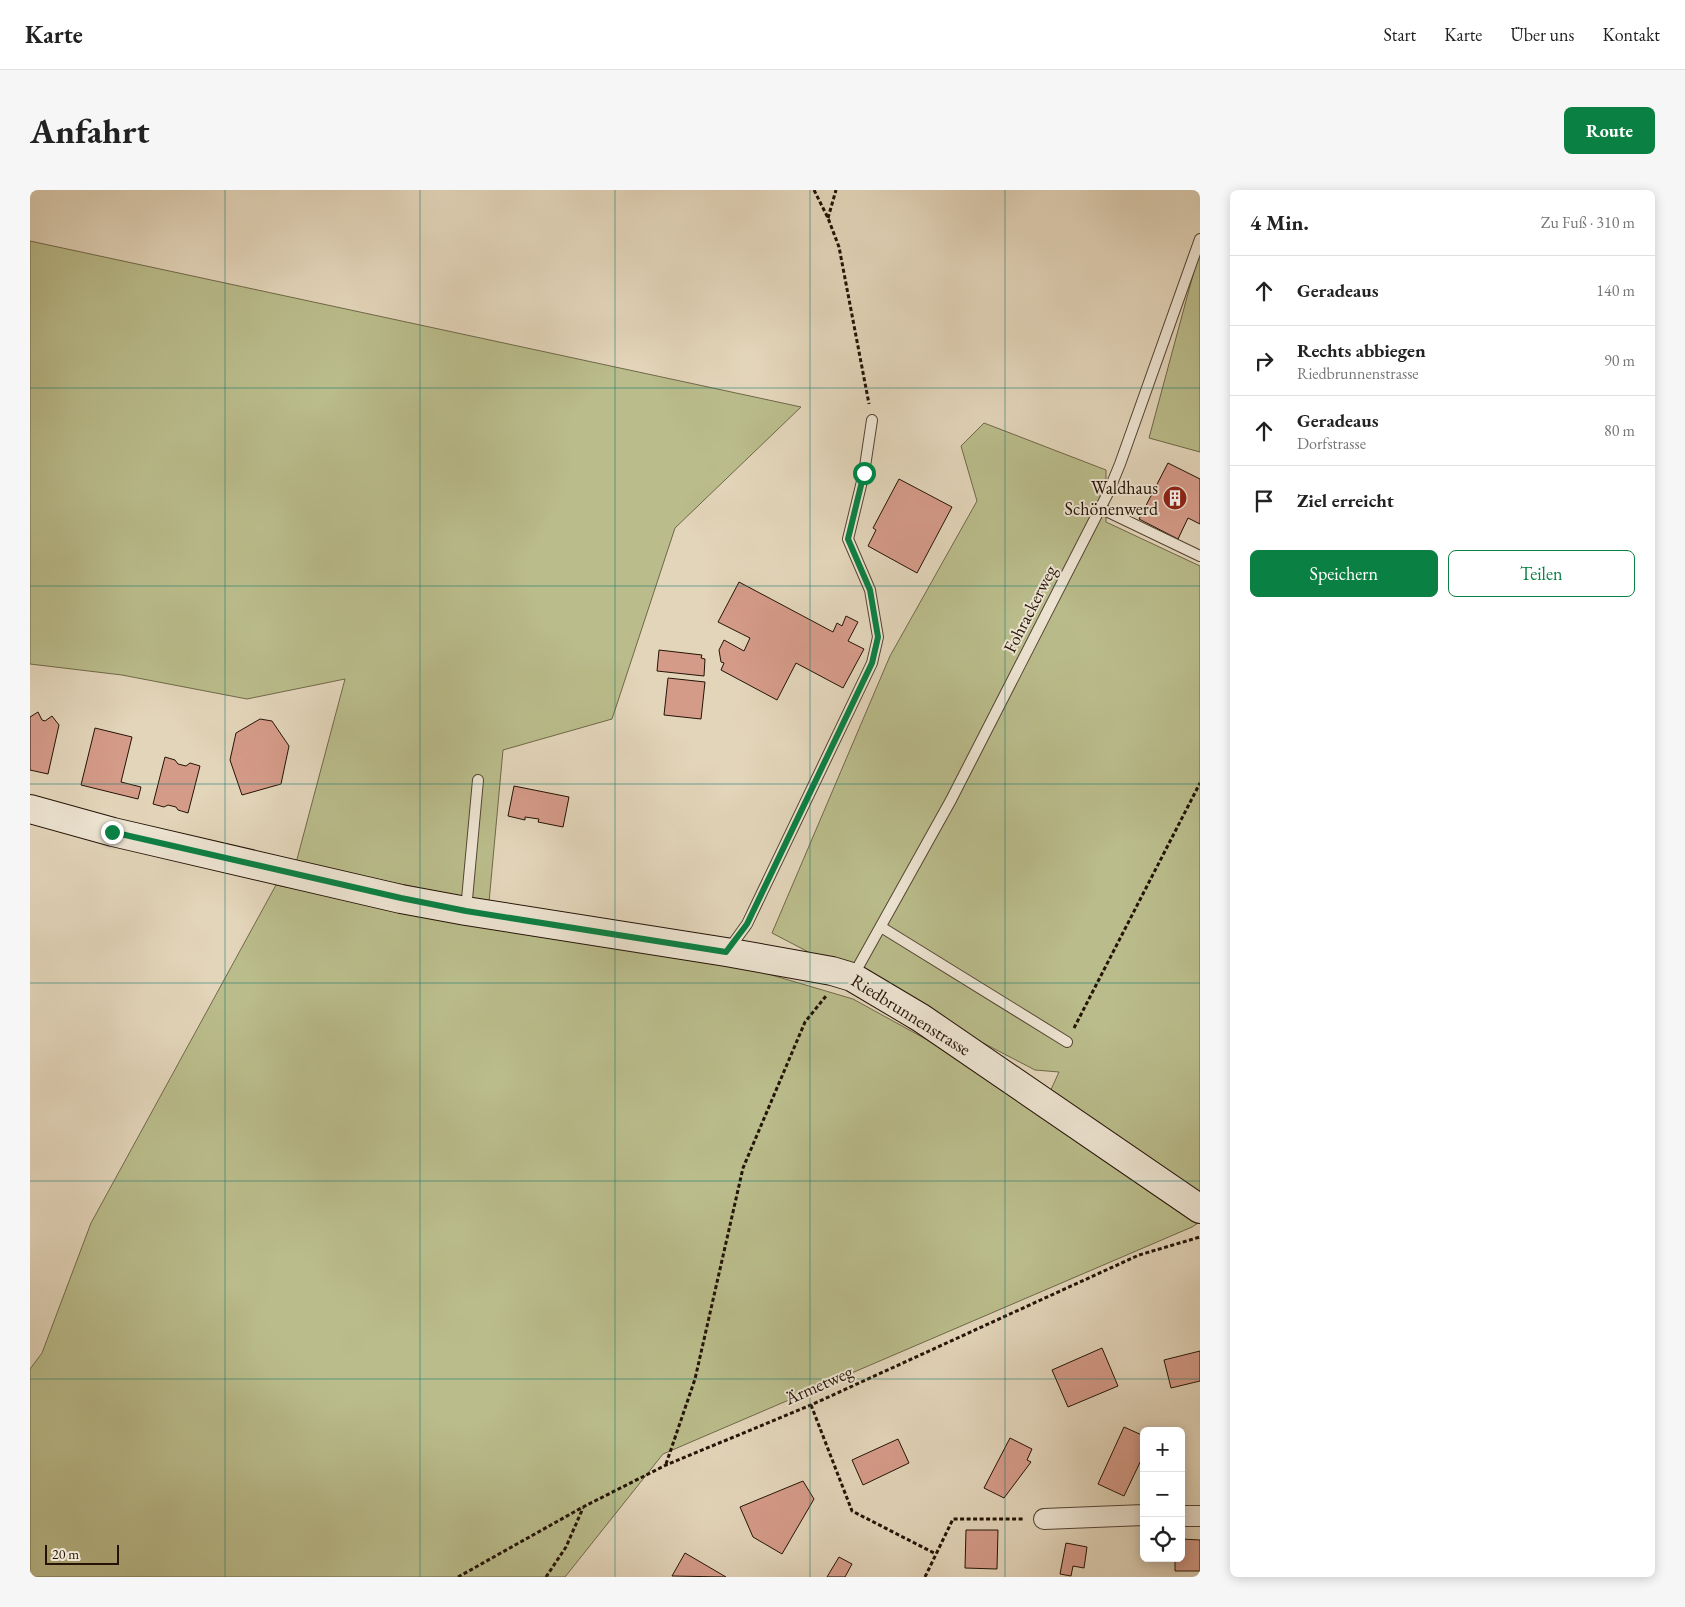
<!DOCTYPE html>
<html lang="de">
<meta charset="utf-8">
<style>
:root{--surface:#fff;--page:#f6f6f6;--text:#222;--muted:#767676;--line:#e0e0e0;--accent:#0b8043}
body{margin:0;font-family:"EB Garamond",serif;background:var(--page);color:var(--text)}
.controls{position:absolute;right:15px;bottom:15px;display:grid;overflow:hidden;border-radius:8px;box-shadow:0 2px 12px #0003}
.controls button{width:45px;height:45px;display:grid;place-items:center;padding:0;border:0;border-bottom:1px solid var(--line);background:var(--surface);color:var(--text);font:25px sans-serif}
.scale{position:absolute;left:15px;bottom:12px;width:74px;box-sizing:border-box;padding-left:5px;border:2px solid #241306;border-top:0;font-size:14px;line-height:18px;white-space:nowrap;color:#241306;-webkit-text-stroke:4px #ede4d2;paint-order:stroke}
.stop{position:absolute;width:15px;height:15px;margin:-11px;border:4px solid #0b8043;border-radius:50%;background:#fff}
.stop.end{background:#0b8043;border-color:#fff;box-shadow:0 1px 5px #0008}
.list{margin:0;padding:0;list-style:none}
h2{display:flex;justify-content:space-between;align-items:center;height:65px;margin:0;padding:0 20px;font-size:21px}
h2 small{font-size:16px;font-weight:400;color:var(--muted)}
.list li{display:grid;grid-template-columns:32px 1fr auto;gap:15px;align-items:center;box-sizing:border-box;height:70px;padding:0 20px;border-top:1px solid var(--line)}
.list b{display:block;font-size:19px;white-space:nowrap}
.list p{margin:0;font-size:16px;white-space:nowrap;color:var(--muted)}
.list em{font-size:16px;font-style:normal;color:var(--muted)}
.actions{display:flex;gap:10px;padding:15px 20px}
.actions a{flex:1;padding:11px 0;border:1px solid var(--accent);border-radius:8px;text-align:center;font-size:18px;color:var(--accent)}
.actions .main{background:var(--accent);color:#fff}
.icon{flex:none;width:28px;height:28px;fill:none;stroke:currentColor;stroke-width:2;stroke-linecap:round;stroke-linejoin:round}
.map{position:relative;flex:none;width:1170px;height:1387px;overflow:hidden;border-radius:8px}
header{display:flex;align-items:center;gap:30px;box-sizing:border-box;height:70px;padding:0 25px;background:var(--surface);border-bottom:1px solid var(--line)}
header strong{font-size:24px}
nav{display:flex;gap:28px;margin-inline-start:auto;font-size:18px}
.intro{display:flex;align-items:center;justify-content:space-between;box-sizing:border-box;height:120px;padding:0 30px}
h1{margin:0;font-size:35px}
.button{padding:12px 22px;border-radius:8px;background:var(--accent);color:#fff;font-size:18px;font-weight:700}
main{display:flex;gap:30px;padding:0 30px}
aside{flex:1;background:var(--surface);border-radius:8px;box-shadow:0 2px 12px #0003}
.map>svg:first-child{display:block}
</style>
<header>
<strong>Karte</strong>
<nav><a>Start</a><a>Karte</a><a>Über uns</a><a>Kontakt</a></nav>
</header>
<div class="intro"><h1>Anfahrt</h1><a class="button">Route</a></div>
<main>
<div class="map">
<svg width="1170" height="1387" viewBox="0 0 1170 1387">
<rect width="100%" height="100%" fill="#e3d5ba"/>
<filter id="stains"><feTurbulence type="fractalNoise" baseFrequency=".004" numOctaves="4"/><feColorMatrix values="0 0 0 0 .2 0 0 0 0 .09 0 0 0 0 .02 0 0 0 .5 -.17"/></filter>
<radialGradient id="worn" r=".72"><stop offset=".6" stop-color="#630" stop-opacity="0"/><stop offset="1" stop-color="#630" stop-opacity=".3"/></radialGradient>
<g fill="#babc8b" stroke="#6f6848">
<polygon points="0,51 771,217 645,338 582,529 473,560 459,712 266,673 315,489 217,509 92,485 0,474"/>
<polygon points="1170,59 1170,262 1119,248"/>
<polygon points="954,233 1076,280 1076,332 1170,376 1170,1032 1162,1037 633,1264 535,1387 0,1387 0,1179 12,1163 61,1033 246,695 437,733 728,781 823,809 923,864 1009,926 1029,882 1005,880 742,743 860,466 947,311 931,256"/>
</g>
<g fill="#d59b89" stroke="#241306">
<polygon points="1138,273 1170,289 1170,334 1158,328 1148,349 1109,329"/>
<polygon points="869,289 922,317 887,383 838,356 846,340 843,338"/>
<polygon points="709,392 803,442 807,433 812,436 816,426 828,432 818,451 834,459 813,498 766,473 747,510 691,480 694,473 691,472 689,460 694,450 714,461 720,448 688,432"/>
<polygon points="629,460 672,465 671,468 675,469 674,486 627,481"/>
<polygon points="638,488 675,492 671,529 634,525"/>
<polygon points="8,522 12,530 15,531 22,526 29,535 18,584 0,580 0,527"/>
<polygon points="230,529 242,531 259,556 251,594 212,605 200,570 206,543"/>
<polygon points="65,538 102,547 91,592 111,597 108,609 51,595"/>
<polygon points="135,567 145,570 148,574 156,576 160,573 170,576 158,623 148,620 146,617 138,615 134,617 123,614"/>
<polygon points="484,596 539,607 533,637 508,632 509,629 495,627 495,630 478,626"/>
<polygon points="1072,1158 1088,1196 1038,1217 1022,1180"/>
<polygon points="1170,1161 1170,1191 1141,1198 1134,1170"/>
<polygon points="1094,1237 1114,1246 1114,1264 1094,1306 1068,1294"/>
<polygon points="980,1248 1002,1259 997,1270 1001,1272 974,1308 954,1298"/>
<polygon points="868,1249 879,1273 833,1295 822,1270"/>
<polygon points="773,1291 784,1309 752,1364 723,1347 710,1317"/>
<polygon points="936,1340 968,1340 967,1379 935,1378"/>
<polygon points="1151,1349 1170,1350 1170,1381 1145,1381 1145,1368 1151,1368"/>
<polygon points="1036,1353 1057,1357 1054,1378 1043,1376 1041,1386 1030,1384"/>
<polygon points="655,1363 696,1387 642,1386"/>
<polygon points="809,1367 822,1374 815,1387 797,1387"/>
</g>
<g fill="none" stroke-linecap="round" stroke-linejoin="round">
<defs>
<g id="lane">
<polyline points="1070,318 1170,366"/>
<polyline points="436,720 448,590"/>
<polyline points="851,737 1037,852"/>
<polyline points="699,759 717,734 842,473 848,447 840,400 818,349 834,283 842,230"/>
<polyline points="823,786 921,610 1078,303 1090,274 1170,49"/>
</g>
<g id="street">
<polyline points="1151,1326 1170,1326"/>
<polyline points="1014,1329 1114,1325"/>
</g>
<polyline id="secondary" points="0,619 83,642 371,709 436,721 696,762 802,781 822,787 891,828 1170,1019"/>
</defs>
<use href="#lane" stroke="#544433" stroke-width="12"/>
<use href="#street" stroke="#544433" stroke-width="22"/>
<use href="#secondary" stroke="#241306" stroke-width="30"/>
<g stroke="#241306" stroke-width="3" stroke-dasharray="4 2.5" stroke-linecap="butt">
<polyline points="784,0 798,28 809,57 839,214"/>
<polyline points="798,28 806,0"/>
<polyline points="1044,838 1170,593"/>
<polyline points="781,1215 822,1321 906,1364"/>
<polyline points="636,1274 665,1189 713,978 775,832 796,806"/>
<polyline points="428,1387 553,1317 636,1275 781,1215 1109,1065 1170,1047"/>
<polyline points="516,1387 536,1357 553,1318"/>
<polyline points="895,1387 923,1329 993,1329"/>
</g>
<use href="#lane" stroke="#ede4d2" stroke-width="10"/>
<use href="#street" stroke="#ede4d2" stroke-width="20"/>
<use href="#secondary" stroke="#ede4d2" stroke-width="28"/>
</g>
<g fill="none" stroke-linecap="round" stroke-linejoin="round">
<polyline stroke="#0b8043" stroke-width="6" points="82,642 371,708 436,721 696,762 717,734 842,473 848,447 840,400 818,349 834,283"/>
</g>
<path fill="none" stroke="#0f766e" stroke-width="1" stroke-opacity="0.55" d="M195,0v1387M390,0v1387M585,0v1387M780,0v1387M975,0v1387M0,198h1170M0,396h1170M0,594h1170M0,793h1170M0,991h1170M0,1189h1170"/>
<defs>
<symbol id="building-disc" viewBox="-11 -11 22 22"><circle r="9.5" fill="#8f2418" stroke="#ede4d2"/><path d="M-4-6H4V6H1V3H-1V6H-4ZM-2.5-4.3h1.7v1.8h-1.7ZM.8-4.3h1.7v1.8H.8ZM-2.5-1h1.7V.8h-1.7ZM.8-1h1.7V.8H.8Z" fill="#fff"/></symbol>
</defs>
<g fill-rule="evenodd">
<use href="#building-disc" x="1131" y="294" width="28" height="28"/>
</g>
<g text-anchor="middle" stroke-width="4" stroke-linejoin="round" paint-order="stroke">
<g font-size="18" fill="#241306" stroke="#ede4d2" text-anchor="end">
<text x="1128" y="304">Waldhaus<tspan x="1128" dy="21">Schönenwerd</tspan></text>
</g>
<g font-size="18" fill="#241306" stroke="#ede4d2">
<text transform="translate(1000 419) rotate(-63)" y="6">Fohrackerweg</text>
<text transform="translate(881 825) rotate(32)" y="6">Riedbrunnenstrasse</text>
<text transform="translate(789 1195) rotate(-24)" y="6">Ärmetweg</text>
</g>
</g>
<rect width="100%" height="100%" filter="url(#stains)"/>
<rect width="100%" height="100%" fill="url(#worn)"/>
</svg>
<div class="controls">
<button>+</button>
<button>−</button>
<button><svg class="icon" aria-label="locate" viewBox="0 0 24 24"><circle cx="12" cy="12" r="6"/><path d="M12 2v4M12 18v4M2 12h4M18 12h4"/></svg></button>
</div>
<div class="scale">20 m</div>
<div class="stop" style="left:834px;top:283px"></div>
<div class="stop end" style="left:82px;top:642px"></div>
</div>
<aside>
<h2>4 Min.<small>Zu Fuß · 310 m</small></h2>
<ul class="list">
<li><svg class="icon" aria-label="ahead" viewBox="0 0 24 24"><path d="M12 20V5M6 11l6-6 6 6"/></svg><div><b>Geradeaus</b></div><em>140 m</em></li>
<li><svg class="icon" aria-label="right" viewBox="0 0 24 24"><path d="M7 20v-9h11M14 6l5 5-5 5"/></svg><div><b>Rechts abbiegen</b><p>Riedbrunnenstrasse</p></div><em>90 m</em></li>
<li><svg class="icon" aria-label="ahead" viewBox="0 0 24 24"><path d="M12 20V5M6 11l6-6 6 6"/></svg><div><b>Geradeaus</b><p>Dorfstrasse</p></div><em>80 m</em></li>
<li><svg class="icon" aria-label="arrive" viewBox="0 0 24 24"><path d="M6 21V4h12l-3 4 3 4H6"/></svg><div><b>Ziel erreicht</b></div></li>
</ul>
<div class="actions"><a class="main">Speichern</a><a>Teilen</a></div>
</aside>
</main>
